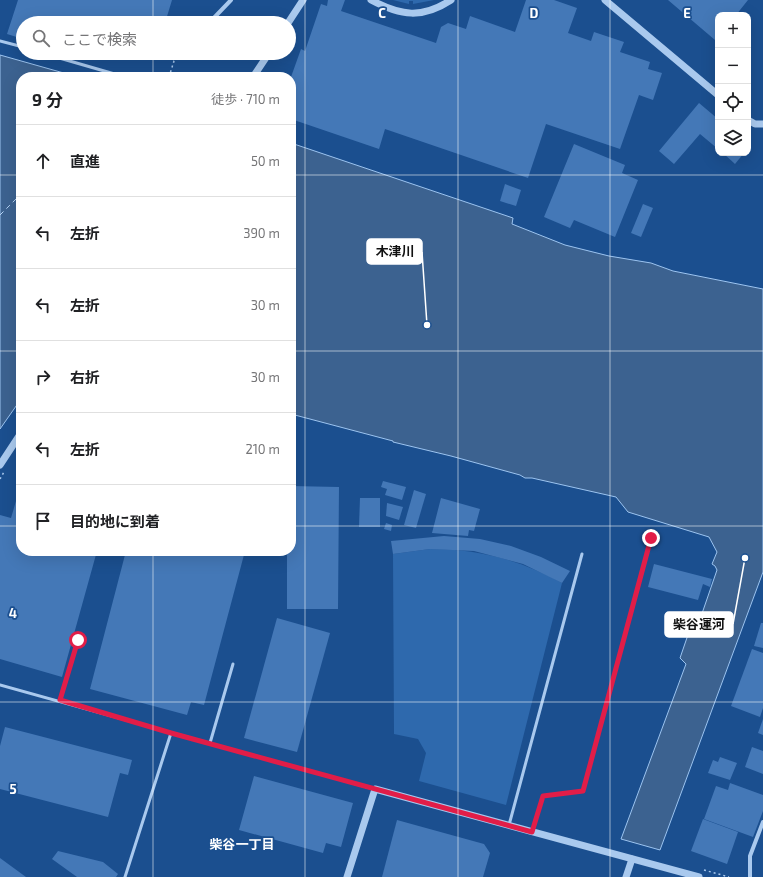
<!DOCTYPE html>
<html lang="ja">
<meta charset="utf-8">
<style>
:root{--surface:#fff;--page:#f6f6f6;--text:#202124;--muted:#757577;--line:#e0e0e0}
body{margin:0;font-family:"Exo 2","Noto Sans JP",sans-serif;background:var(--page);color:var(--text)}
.controls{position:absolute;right:12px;top:12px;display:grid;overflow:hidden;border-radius:8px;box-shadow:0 4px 16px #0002}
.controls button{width:36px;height:36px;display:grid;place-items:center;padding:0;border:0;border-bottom:1px solid var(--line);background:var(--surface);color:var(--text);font:20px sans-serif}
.stop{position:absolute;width:12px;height:12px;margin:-9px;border:3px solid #e11d48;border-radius:50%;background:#fff}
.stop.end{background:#e11d48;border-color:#fff;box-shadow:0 1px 4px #0008}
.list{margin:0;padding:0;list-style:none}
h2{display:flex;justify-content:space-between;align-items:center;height:52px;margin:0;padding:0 16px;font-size:17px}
h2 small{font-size:13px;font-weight:400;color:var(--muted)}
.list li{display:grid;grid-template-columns:26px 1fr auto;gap:12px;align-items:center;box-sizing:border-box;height:72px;padding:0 16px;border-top:1px solid var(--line)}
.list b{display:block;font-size:15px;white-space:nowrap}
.list em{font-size:13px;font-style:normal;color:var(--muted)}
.icon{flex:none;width:22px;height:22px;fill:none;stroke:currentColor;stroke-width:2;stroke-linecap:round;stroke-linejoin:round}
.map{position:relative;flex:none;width:763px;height:877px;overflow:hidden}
.search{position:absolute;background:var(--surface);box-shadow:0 4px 16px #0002;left:16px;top:16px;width:280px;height:44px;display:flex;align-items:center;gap:10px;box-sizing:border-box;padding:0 14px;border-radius:22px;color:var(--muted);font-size:15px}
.panel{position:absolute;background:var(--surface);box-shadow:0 4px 16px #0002;left:16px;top:72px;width:280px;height:484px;border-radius:16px}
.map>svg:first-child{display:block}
</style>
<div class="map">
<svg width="763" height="877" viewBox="0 0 763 877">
<rect width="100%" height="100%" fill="#1b4f8f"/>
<g fill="#2e69ad">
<polygon points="393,0 434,0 413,4 413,1 409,1 409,4"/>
<path d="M430,549c48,0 91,11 132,34l-56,222 -87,-24 7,-28 -8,-14 -24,-5 -1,-180z"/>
</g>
<g fill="#3c6290" stroke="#9cc4f0">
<polygon points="0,55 78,77 21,77 21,399 0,429"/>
<polygon points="291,143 513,218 512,224 565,245 609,256 651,263 673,271 763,289 763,572 660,850 621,839 686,664 680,658 691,626 697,628 717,570 715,566 712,564 717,552 709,537 628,512 616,497 532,478 525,478 520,475 451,456 393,442 393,441 291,414"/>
</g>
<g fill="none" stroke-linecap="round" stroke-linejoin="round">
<polyline stroke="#b5d3f5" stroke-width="1" stroke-dasharray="5 4" stroke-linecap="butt" points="0,215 21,194"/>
</g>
<g fill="#4478b7">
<polygon points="18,0 172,0 165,23 106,23 100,21 99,23 23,23 23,39 7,34"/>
<polygon points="328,0 345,0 341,11 436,43 441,27 448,23 466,29 470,16 515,32 526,0 554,0 577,8 568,33 591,41 594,32 624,42 620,52 650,62 648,69 662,73 653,100 639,95 620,149 546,124 528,178 385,129 379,149 291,119 291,77 301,49 305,51 321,4 327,6"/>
<polygon points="668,0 748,0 736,15 718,15 718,37 715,40"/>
<polygon points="71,53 90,53 89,59"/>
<polygon points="699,103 718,119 718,149 700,134 674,164 659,151"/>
<polygon points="574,144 625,165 622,173 638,180 615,237 574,220 570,228 544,217"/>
<polygon points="723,153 744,153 735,164"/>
<polygon points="505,184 521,190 516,206 500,201"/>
<polygon points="643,204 653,208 641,237 631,233"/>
<polygon points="383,481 406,487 402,500 385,495 387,489 381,487"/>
<polygon points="21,484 21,551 97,551 62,677 0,659 0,515 11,518"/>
<polygon points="291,486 339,487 338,609 287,609 287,551 291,551"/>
<polygon points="414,490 426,494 416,528 404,525"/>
<polygon points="360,498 380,498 380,527 359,527"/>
<polygon points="441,498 480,509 474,531 469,530 468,536 432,533"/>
<polygon points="387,503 403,507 399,520 386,516"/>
<polygon points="386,523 392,525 391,531 384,529"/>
<polygon points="444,536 480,539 511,546 541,557 570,571 562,583 523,564 474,551 430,549 393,554 391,541"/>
<polygon points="126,551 245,551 204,705 191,702 187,715 90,689"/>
<polygon points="654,564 712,579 710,587 703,584 698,600 648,587"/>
<polygon points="277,618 330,633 297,752 244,738"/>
<polygon points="761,623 763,623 763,648 754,646"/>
<polygon points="752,649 763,653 763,708 760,717 731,706"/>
<polygon points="763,719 763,735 758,733"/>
<polygon points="5,727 132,760 128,775 120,773 108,817 0,789 0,746"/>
<polygon points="752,747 763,751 763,774 745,767"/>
<polygon points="720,757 737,763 730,780 708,773 713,760 718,762"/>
<polygon points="254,776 353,803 341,847 326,843 323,853 239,830"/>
<polygon points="730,783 763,795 763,811 753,837 704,819 716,786 728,790"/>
<polygon points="703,819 738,832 727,864 691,851"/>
<polygon points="397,820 484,844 490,853 483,877 382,877"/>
<polygon points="58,851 103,862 118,874 116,877 77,877 52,859"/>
<polygon points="0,858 26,877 0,877"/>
</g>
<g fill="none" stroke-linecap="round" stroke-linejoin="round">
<g stroke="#a9c9ee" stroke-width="1.5" stroke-dasharray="2 3" stroke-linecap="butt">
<polyline points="289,35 293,29"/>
<polyline points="169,77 174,61 181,53"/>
<polyline points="0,479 4,472"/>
<polyline points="704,870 729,877"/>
</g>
<g stroke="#a9c9ee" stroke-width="3">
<polyline points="0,41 23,47"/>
<polyline points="42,53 125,77"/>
<polyline points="0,685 374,789"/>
<polyline points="60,700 78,640"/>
<polyline points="210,743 233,664"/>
<polyline points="509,825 582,554"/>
<polyline points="532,832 543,796 583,791 651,539"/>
<polyline points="125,877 171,733"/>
</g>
<g stroke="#a9c9ee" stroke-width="4">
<polyline points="209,23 231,0"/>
<polyline points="750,877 750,856 763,822"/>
</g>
<g stroke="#a9c9ee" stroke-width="7">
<polyline points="605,0 718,95"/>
<polyline points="288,23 303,0"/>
<polyline points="253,77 269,53"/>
<polyline points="748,120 755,124 763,124"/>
<polyline points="0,465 21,433"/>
<polyline points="347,877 375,789 699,877"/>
<polyline points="626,877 632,859"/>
</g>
<path stroke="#a9c9ee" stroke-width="7" d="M371,0c30,16 51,19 80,0"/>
</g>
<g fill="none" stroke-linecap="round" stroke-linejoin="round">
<polyline stroke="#e11d48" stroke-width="5" points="78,640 60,700 171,733 532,832 543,796 583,791 651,538"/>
</g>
<path fill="none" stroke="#fff" stroke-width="1" stroke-opacity="0.55" d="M153,0v23M305,0v877M458,0v877M610,0v877M153,53v24M0,175h21M291,175h472M0,351h21M291,351h472M0,526h21M291,526h472M153,551v326M0,702h763"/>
<g text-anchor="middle" stroke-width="3.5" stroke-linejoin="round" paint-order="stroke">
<g font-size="13" font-weight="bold" fill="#fff" stroke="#1b4f8f">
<text x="242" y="849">柴谷一丁目</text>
</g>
</g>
<g font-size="13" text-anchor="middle" font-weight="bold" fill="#fff" stroke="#1b4f8f" stroke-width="3.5" stroke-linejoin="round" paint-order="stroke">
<text x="382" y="18">C</text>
<text x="534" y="18">D</text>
<text x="687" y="18">E</text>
<text x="13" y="618">4</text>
<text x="13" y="794">5</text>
</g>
<path fill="none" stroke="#fff" stroke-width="1.5" d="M427 325L422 252M745 558L733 624"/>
<g fill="#fff" stroke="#1b4f8f" stroke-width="1.5">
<circle cx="427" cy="325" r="4"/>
<circle cx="745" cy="558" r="4"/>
</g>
<g fill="#fff" stroke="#fff" stroke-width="1.5">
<rect x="367" y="239" width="55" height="25" rx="4"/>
<rect x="665" y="612" width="68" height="25" rx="4"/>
</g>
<g font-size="13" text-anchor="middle" font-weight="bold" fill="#111">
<text x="395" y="256">木津川</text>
<text x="699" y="629">柴谷運河</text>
</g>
</svg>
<div class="controls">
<button>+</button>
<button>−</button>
<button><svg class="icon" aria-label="locate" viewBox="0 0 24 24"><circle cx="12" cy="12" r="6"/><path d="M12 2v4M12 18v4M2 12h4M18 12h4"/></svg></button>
<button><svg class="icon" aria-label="layers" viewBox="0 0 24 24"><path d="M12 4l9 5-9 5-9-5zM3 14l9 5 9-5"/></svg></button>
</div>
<div class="stop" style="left:78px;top:640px"></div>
<div class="stop end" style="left:651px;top:538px"></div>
<div class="search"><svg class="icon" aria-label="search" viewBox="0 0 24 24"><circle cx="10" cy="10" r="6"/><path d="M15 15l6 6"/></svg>ここで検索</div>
<section class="panel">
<h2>9 分<small>徒歩 · 710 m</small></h2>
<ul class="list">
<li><svg class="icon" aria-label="ahead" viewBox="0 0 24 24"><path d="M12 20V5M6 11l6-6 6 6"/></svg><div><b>直進</b></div><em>50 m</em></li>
<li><svg class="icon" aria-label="left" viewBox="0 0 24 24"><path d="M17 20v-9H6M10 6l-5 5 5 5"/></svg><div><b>左折</b></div><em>390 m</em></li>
<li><svg class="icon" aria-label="left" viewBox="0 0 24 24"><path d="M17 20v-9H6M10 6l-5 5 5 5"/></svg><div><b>左折</b></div><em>30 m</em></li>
<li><svg class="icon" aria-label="right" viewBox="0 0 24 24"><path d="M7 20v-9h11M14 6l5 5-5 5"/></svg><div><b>右折</b></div><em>30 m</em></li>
<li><svg class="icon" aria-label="left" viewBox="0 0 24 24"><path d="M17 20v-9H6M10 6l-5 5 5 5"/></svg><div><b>左折</b></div><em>210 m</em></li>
<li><svg class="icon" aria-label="arrive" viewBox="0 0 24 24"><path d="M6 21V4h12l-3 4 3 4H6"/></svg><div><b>目的地に到着</b></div></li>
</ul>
</section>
</div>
